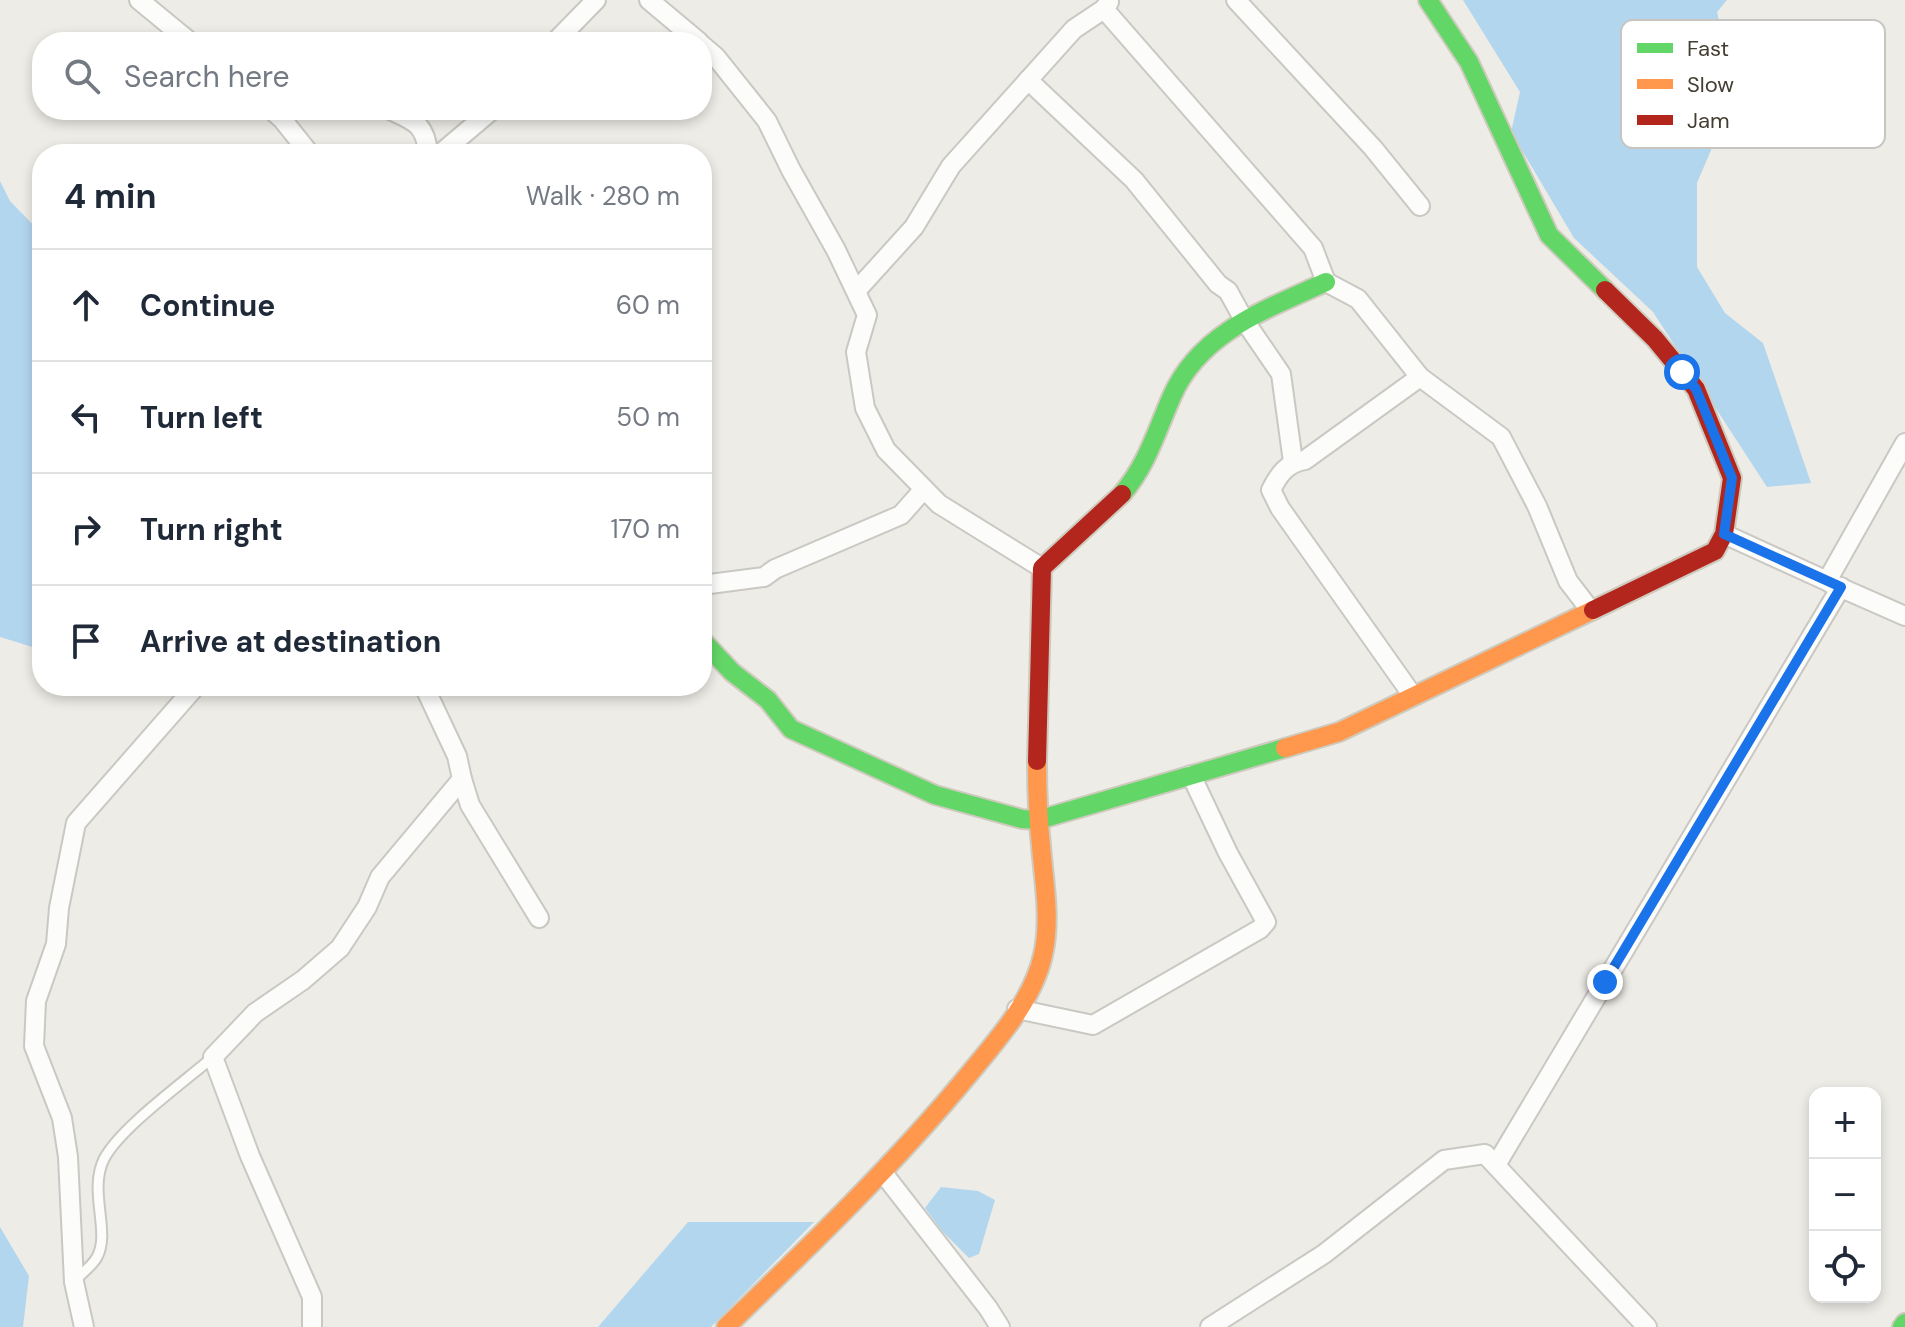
<!DOCTYPE html>
<meta charset="utf-8">
<style>
:root{--surface:#fff;--page:#f2f2f3;--text:#1f2937;--muted:#747a83;--line:#e0e1e3}
body{margin:0;font-family:"DM Sans",sans-serif;background:var(--page);color:var(--text)}
.controls{position:absolute;right:24px;bottom:24px;display:grid;overflow:hidden;border-radius:16px;box-shadow:0 4px 12px #0003}
.controls button{width:72px;height:72px;display:grid;place-items:center;padding:0;border:0;border-bottom:2px solid var(--line);background:var(--surface);color:var(--text);font:40px sans-serif}
.stop{position:absolute;width:24px;height:24px;margin:-18px;border:6px solid #1a73e8;border-radius:50%;background:#fff}
.stop.end{background:#1a73e8;border-color:#fff;box-shadow:0 2px 8px #0008}
.list{margin:0;padding:0;list-style:none}
h2{display:flex;justify-content:space-between;align-items:center;height:104px;margin:0;padding:0 32px;font-size:34px}
h2 small{font-size:26px;font-weight:400;color:var(--muted)}
.list li{display:grid;grid-template-columns:52px 1fr auto;gap:24px;align-items:center;box-sizing:border-box;height:112px;padding:0 32px;border-top:2px solid var(--line)}
.list b{display:block;font-size:30px;white-space:nowrap}
.list em{font-size:26px;font-style:normal;color:var(--muted)}
.icon{flex:none;width:44px;height:44px;fill:none;stroke:currentColor;stroke-width:2;stroke-linecap:round;stroke-linejoin:round}
.map{position:relative;flex:none;width:1905px;height:1327px;overflow:hidden}
.search{position:absolute;background:var(--surface);box-shadow:0 4px 12px #0003;left:32px;top:32px;width:680px;height:88px;display:flex;align-items:center;gap:20px;box-sizing:border-box;padding:0 28px;border-radius:32px;color:var(--muted);font-size:30px}
.panel{position:absolute;background:var(--surface);box-shadow:0 4px 12px #0003;left:32px;top:144px;width:680px;height:552px;border-radius:32px}
.map>svg:first-child{display:block}
</style>
<div class="map">
<svg width="1905" height="1327" viewBox="0 0 1905 1327">
<rect width="100%" height="100%" fill="#eeece6"/>
<g fill="#b3d6ef">
<polygon points="1463,0 1727,0 1717,12 1733,79 1723,122 1697,183 1697,267 1725,313 1763,343 1811,483 1767,487 1653,312 1574,238 1511,132 1520,92"/>
<polygon points="0,181 10,201 42,234 42,650 0,637"/>
<polygon points="941,1187 978,1191 995,1200 979,1254 969,1258 942,1231 925,1208"/>
<polygon points="688,1222 814,1222 711,1327 598,1327"/>
<polygon points="0,1227 29,1276 23,1327 0,1327"/>
</g>
<g fill="none" stroke-linecap="round" stroke-linejoin="round">
<defs>
<path id="lane" d="M76,1280c6,-7 17,-15 21,-23 14,-25 -9,-66 7,-98 16,-31 80,-77 109,-102"/>
<g id="street">
<polyline points="139,0 190,42"/>
<polyline points="649,0 699,42"/>
<polyline points="1236,0 1373,148 1420,206"/>
<polyline points="1104,9 1313,248 1326,282 1358,299 1420,377 1501,437 1537,506 1568,581 1591,611"/>
<polyline points="555,42 596,0"/>
<polyline points="702,45 716,57 767,121 791,170 836,250 867,315 856,352 865,408 886,450 939,504 1042,568"/>
<polyline points="1028,80 1134,180 1218,284 1228,291 1244,320 1281,374 1293,462"/>
<polyline points="272,110 282,119 310,154"/>
<path d="M390,110c24,11 36,14 38,44"/>
<polyline points="440,154 492,110"/>
<polyline points="856,291 914,227 951,166 1074,29 1104,9 1109,2"/>
<polyline points="1724,534 1827,581 1905,443"/>
<polyline points="1830,583 1905,616"/>
<polyline points="702,585 764,577 775,569 901,515 924,489"/>
<path d="M1413,696l-133,-188 -9,-18c8,-16 16,-27 34,-30l115,-83"/>
<polyline points="462,779 470,805 539,918"/>
<polyline points="1017,1009 1093,1025 1260,929 1266,922 1228,853 1191,775"/>
<polyline points="1496,1165 1841,587"/>
<polyline points="883,1173 988,1308 1000,1327"/>
<polyline points="84,1327 74,1282 68,1157 62,1118 34,1046 36,1001 56,944 59,908 76,823 196,686"/>
<polyline points="312,1327 312,1297 250,1156 213,1057 255,1013 303,980 340,948 367,907 380,877 462,779 457,756 424,686"/>
<polyline points="1210,1327 1324,1254 1444,1160 1485,1154 1647,1327"/>
</g>
<g id="fast">
<polyline points="1428,0 1469,62 1549,235 1605,290"/>
<path d="M1122,494c25,-29 35,-64 50,-98 28,-64 95,-87 154,-114"/>
<polyline points="702,640 732,672 768,700 791,729 935,795 1022,819 1038,820 1285,748"/>
<polyline points="1902,1327 1905,1323"/>
</g>
<g id="slow">
<polyline points="1285,748 1339,732 1593,610"/>
<path d="M726,1327c85,-82 169,-163 244,-254 28,-34 63,-73 73,-118 8,-35 1,-73 -2,-109 -3,-28 -4,-56 -4,-85"/>
</g>
<g id="jam">
<polyline points="1593,610 1715,551 1724,534 1732,478 1696,389 1655,339 1605,290"/>
<polyline points="1037,761 1042,568 1122,494"/>
</g>
</defs>
<use href="#lane" stroke="#cac8c2" stroke-width="13"/>
<use href="#street" stroke="#cac8c2" stroke-width="22"/>
<use href="#fast" stroke="#cfcabe" stroke-width="22"/>
<use href="#slow" stroke="#cfcabe" stroke-width="22"/>
<use href="#jam" stroke="#cfcabe" stroke-width="22"/>
<use href="#lane" stroke="#fcfcfb" stroke-width="9"/>
<use href="#street" stroke="#fcfcfb" stroke-width="18"/>
<use href="#fast" stroke="#63d668" stroke-width="18"/>
<use href="#slow" stroke="#ff974d" stroke-width="18"/>
<use href="#jam" stroke="#b3261e" stroke-width="18"/>
</g>
<g fill="none" stroke-linecap="round" stroke-linejoin="round">
<polyline stroke="#1a73e8" stroke-width="10" points="1605,982 1841,587 1724,534 1732,478 1696,389 1682,372"/>
</g>
<rect x="1621" y="20" width="264" height="128" rx="12" fill="#fff" stroke="#c7c5c2" stroke-width="2"/>
<rect x="1637" y="43" width="36" height="10" fill="#63d668"/>
<rect x="1637" y="79" width="36" height="10" fill="#ff974d"/>
<rect x="1637" y="115" width="36" height="10" fill="#b3261e"/>
<g font-size="22" fill="#433d32">
<text x="1687" y="56">Fast</text>
<text x="1687" y="92">Slow</text>
<text x="1687" y="128">Jam</text>
</g>
</svg>
<div class="controls">
<button>+</button>
<button>−</button>
<button><svg class="icon" aria-label="locate" viewBox="0 0 24 24"><circle cx="12" cy="12" r="6"/><path d="M12 2v4M12 18v4M2 12h4M18 12h4"/></svg></button>
</div>
<div class="stop" style="left:1682px;top:372px"></div>
<div class="stop end" style="left:1605px;top:982px"></div>
<div class="search"><svg class="icon" aria-label="search" viewBox="0 0 24 24"><circle cx="10" cy="10" r="6"/><path d="M15 15l6 6"/></svg>Search here</div>
<section class="panel">
<h2>4 min<small>Walk · 280 m</small></h2>
<ul class="list">
<li><svg class="icon" aria-label="ahead" viewBox="0 0 24 24"><path d="M12 20V5M6 11l6-6 6 6"/></svg><div><b>Continue</b></div><em>60 m</em></li>
<li><svg class="icon" aria-label="left" viewBox="0 0 24 24"><path d="M17 20v-9H6M10 6l-5 5 5 5"/></svg><div><b>Turn left</b></div><em>50 m</em></li>
<li><svg class="icon" aria-label="right" viewBox="0 0 24 24"><path d="M7 20v-9h11M14 6l5 5-5 5"/></svg><div><b>Turn right</b></div><em>170 m</em></li>
<li><svg class="icon" aria-label="arrive" viewBox="0 0 24 24"><path d="M6 21V4h12l-3 4 3 4H6"/></svg><div><b>Arrive at destination</b></div></li>
</ul>
</section>
</div>
